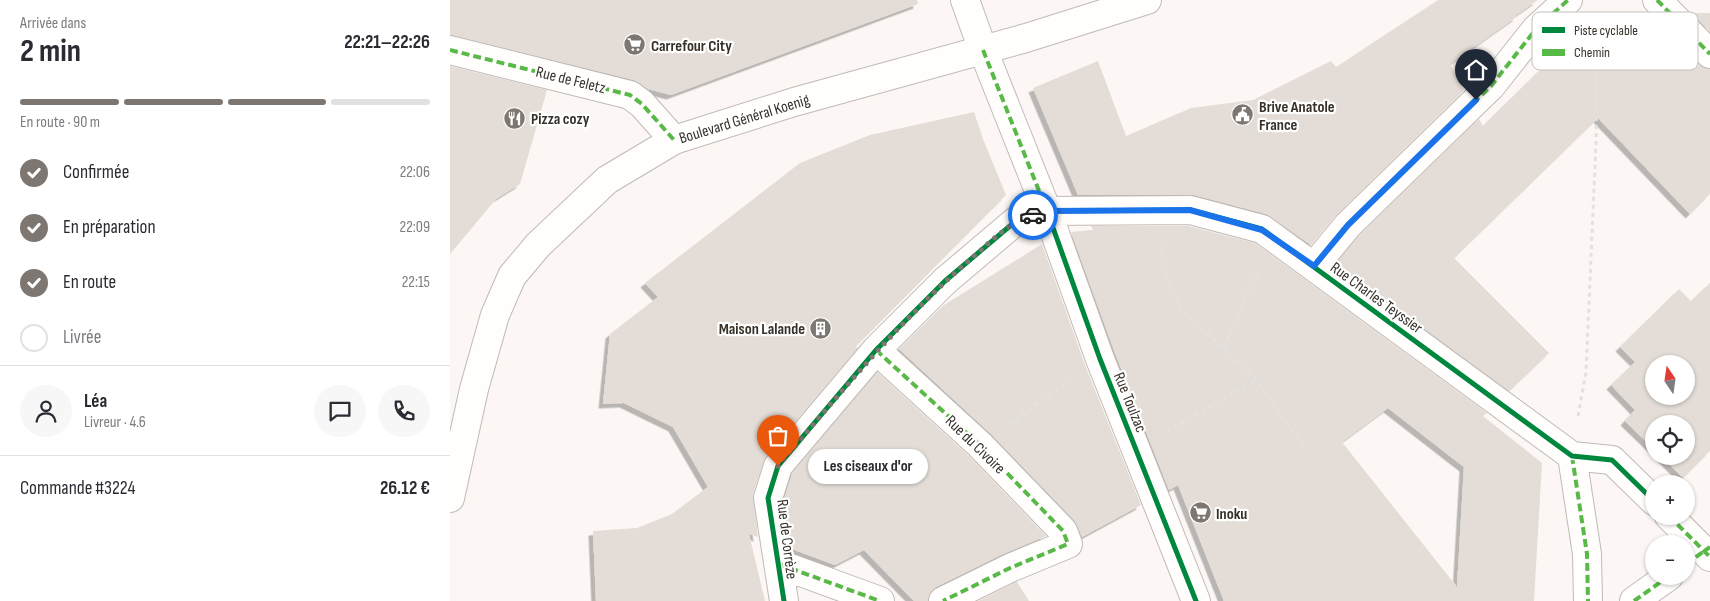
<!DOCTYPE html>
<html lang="fr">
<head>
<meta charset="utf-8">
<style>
  body { margin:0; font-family:"Sofia Sans Condensed",sans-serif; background:#f7f7f7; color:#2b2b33; height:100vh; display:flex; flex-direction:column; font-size:19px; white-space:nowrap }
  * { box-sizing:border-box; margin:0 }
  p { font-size:16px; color:#7c7c81 }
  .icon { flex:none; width:28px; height:28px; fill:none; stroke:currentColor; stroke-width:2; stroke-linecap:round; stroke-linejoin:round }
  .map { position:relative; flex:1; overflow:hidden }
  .drawer { display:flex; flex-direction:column; background:#fff; width:450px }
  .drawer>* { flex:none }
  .needle { width:32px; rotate:347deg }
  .fabs { position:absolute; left:1195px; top:355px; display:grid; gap:10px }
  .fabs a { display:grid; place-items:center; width:50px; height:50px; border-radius:50%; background:#fff; box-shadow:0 1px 4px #0004; font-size:25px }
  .pin { position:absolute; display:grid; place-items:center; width:42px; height:42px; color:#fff; margin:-51px -21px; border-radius:50% 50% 50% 0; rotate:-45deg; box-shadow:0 0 5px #0007 }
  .pin .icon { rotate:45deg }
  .courier { position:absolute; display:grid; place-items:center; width:50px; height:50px; margin:-25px; border:4px solid #1a73e8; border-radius:50%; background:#fff; color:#222; box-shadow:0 1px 6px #0007 }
  .bubble { position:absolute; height:35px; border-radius:18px; background:#fff; box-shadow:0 1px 4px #0004; font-size:16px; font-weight:700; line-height:35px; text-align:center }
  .overview em { font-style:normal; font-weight:700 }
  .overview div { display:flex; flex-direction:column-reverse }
  .overview { display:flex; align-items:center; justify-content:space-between; height:85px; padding:0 20px }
  h1 { font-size:32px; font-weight:700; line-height:38px }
  .bar { display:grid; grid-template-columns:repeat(4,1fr); gap:8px 5px; align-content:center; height:60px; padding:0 20px }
  .bar i { height:6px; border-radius:4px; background:#e1e1e2 }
  .bar .active { background:#7d7671 }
  .bar p { grid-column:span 4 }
  .line { display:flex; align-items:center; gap:12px; padding:0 20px; border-top:1px solid #e1e1e2 }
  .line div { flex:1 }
  .round { display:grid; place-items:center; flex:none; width:52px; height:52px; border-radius:26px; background:#f7f7f7 }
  ol { padding:0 20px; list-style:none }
  li { display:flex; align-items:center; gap:15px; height:55px }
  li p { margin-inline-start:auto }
  li .icon { padding:5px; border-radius:50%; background:#7d7671; color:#fff; stroke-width:4 }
  li:last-child { color:#7c7c81 }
  li i { width:28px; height:28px; border:2px solid #e1e1e2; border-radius:50% }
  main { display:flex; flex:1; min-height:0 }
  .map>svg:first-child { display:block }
</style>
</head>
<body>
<main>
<section class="drawer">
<div class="overview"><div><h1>2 min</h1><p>Arrivée dans</p></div><em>22:21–22:26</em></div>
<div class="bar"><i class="active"></i><i class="active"></i><i class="active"></i><i></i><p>En route · 90 m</p></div>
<ol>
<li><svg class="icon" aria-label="check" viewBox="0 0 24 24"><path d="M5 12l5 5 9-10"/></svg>Confirmée<p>22:06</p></li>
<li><svg class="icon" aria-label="check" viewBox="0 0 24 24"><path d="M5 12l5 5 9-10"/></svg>En préparation<p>22:09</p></li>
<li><svg class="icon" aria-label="check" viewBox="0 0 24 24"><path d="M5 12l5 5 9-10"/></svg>En route<p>22:15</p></li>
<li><i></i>Livrée</li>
</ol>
<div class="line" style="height:90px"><a class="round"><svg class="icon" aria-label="person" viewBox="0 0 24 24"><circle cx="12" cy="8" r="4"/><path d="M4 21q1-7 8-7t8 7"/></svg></a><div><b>Léa</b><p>Livreur · 4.6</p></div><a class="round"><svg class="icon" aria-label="chat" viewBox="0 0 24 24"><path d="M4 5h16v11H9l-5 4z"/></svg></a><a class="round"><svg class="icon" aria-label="phone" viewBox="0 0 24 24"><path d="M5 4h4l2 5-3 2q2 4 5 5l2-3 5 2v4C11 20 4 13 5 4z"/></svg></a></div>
<div class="line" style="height:65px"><div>Commande #3224</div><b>26.12 €</b></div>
</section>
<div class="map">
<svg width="1260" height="601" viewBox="0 0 1260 601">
  <defs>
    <filter id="shadow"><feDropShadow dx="-4.5" dy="4.5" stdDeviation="0" flood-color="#0004"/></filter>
  </defs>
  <rect width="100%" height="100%" fill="#fcf7f4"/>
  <path fill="#e4ddd7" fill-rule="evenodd" filter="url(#shadow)" d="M0 0H467L468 4 221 95 198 89 184 80 0 35Z
    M988 0H1088L1065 16H1068L1000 64 1014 90 887 214 861 245 816 214 744 195H628L583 88 648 61 676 136 741 108 803 100 881 61 886 67Z
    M1242 13H1260V32Z
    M1199 14 1249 65 1260 69V194L1240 214 1148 118 1004 258 1099 353 1059 391 886 264 909 236 1029 119 1033 126 1146 15Z
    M0 66 97 90 70 184 46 199 0 254Z
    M524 112 533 139 556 195 406 346 408 348 316 456 303 494 308 537 299 534 315 601H146L143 531 187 528 222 514 258 487 223 427 174 403 153 404 160 334 208 297 195 283 350 163 420 135Z
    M641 226H738L805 243 1037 413 1033 416 1092 463 1084 601H774L728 485 719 490 665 353 621 232 643 230ZM938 408 1014 467 1007 587 892 442Z
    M592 244 635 365 691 505 632 537 624 520 541 434 449 349 494 305Z
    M1260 283V451L1233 478 1211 456H1236V424H1204V449L1175 421 1185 410 1161 385 1185 362 1170 347 1229 289 1241 301ZM1204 364H1236V396H1204Z
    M427 372 519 456 596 536 553 554 486 587 480 593 478 601H464L414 550 385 565 342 549 334 499 342 474Z
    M567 582 579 601H528L566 582Z"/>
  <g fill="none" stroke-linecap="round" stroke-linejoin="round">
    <defs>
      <path id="street" d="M1207 0 1260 54
        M0 50 180 95 192 104 224 140
        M533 50 597 211 650 359 746 601
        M864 266 898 225 1041 86 1086 29 1118 0
        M426 350 530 445 613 531 618 544 560 568 493 601
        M1122 456 1137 554 1138 601
        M1219 516 1260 557
        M329 564 430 601
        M334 601 318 498 328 466 426 350 495 281 567 220 597 211 740 210 812 229 1122 456 1162 460 1204 501
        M1184 601 1219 576"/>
      <path id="secondary" d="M515 0 533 50
        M0 498 24 389 45 315 62 276 88 245 157 180 224 140 344 102 576 38 697 0"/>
    </defs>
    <use href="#street" stroke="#c0bab6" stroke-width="30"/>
    <use href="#secondary" stroke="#c0bab6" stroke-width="30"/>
    <path stroke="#e2e1e0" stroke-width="3" stroke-dasharray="4 4" stroke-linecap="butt" d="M1147 35V25
      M711 245 710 264 731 308 806 380 856 449
      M774 347 809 270
      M1128 416 1136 372 1146 143 1147 65
      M559 424 621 380
      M717 432 806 380"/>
    <use href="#street" stroke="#fffefd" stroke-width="28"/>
    <use href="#secondary" stroke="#fffefd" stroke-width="28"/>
    <path stroke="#58b947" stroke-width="4" stroke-dasharray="8 4" stroke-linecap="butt" d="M1207 0 1260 54
      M0 50 180 95 192 104 224 140
      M533 50 599 216
      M864 266 898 225 1041 86 1086 29 1118 0
      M426 350 530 445 613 531 618 544 560 568 493 601
      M1122 456 1137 554 1138 601
      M1219 516 1260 557
      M329 564 430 601
      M1236 564 1260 547
      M1184 601 1219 576"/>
    <defs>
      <path id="cycleway" d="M597 211 650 359 746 601
        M334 601 318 498 328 466 426 350 495 281 567 220 597 211 740 210 812 229 1122 456 1162 460 1204 501"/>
    </defs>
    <use href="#cycleway" stroke="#fff" stroke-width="8"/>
    <use href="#cycleway" stroke="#00873e" stroke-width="5"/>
  </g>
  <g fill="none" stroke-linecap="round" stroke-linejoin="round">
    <path stroke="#7d7671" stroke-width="5" stroke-dasharray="0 9" d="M328 466C390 393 451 319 524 256 543 240 559 222 583 215"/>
    <path stroke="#1a73e8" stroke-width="6" d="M583 215 597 211 740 210 812 230 864 266 898 225 1026 100"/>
  </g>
  <defs>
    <symbol id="supermarket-disc" viewBox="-11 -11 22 22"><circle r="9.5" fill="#7d7671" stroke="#fff"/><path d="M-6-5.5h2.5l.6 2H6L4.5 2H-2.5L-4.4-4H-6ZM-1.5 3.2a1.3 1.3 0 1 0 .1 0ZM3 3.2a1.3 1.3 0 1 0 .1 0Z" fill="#fff"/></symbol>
    <symbol id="civic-disc" viewBox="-11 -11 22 22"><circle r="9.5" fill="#7d7671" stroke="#fff"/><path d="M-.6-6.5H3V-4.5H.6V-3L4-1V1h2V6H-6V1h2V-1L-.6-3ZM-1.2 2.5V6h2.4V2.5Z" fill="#fff"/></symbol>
    <symbol id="restaurant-disc" viewBox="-11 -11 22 22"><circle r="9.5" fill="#7d7671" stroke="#fff"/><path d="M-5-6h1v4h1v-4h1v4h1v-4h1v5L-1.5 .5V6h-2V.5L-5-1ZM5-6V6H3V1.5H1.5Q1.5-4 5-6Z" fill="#fff"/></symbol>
    <symbol id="building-disc" viewBox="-11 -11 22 22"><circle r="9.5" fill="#7d7671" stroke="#fff"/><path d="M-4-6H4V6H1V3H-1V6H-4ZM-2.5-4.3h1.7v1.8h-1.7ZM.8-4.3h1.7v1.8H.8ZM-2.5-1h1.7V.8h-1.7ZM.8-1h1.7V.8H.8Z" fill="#fff"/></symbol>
  </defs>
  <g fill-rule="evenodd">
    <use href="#supermarket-disc" x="172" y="32" width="25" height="25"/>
    <use href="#civic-disc" x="780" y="102" width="25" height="25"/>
    <use href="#restaurant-disc" x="52" y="106" width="25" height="25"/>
    <use href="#building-disc" x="358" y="316" width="25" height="25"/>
    <use href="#supermarket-disc" x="738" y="500" width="25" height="25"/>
  </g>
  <g text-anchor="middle" stroke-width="4.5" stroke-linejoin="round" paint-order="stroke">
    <g font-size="16" font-weight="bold" fill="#38312a" stroke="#fff" text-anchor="start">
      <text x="201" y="51">Carrefour City</text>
      <text x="809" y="112">Brive Anatole<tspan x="809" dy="18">France</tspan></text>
      <text x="81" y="124">Pizza cozy</text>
      <text x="355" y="334" text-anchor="end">Maison Lalande</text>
      <text x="766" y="519">Inoku</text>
    </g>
    <g font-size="16" fill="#38312a" stroke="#fff">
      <text transform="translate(121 79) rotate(14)" y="6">Rue de Feletz</text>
      <text transform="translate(294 118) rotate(-17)" y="6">Boulevard Général Koenig</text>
      <text transform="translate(927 297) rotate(36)" y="6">Rue Charles Teyssier</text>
      <text transform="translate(681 402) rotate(68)" y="6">Rue Toulzac</text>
      <text transform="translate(526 444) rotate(44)" y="6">Rue du Civoire</text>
      <text transform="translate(338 539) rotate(83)" y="6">Rue de Corrèze</text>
    </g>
  </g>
  <rect x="1082" y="12" width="166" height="58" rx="8" fill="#fff" stroke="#c3c1bf" stroke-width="1"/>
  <rect x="1092" y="27" width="23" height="6" fill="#00873e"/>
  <rect x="1092" y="49" width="23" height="7" fill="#58b947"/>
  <g font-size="14" fill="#38312a">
    <text x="1124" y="35">Piste cyclable</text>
    <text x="1124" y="57">Chemin</text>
  </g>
</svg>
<div class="fabs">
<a><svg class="needle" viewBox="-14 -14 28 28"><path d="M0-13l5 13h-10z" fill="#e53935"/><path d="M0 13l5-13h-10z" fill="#7c7c81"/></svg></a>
<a><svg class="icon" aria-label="locate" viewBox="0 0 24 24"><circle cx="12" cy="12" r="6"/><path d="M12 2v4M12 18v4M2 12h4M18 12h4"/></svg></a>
<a>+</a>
<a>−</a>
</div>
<div class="pin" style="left:328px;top:466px;background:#ea580c"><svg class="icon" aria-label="bag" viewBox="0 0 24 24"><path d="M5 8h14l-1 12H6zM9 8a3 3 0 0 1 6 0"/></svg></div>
<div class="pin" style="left:1026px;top:100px;background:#1f2937"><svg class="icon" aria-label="home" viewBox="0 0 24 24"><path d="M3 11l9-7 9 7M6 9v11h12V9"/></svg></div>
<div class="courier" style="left:583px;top:215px"><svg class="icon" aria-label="car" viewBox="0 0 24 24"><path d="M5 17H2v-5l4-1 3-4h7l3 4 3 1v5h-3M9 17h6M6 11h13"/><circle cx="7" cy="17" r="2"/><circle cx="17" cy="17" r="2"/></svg></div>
<div class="bubble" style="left:358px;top:449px;width:120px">Les ciseaux d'or</div>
</div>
</main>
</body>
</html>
